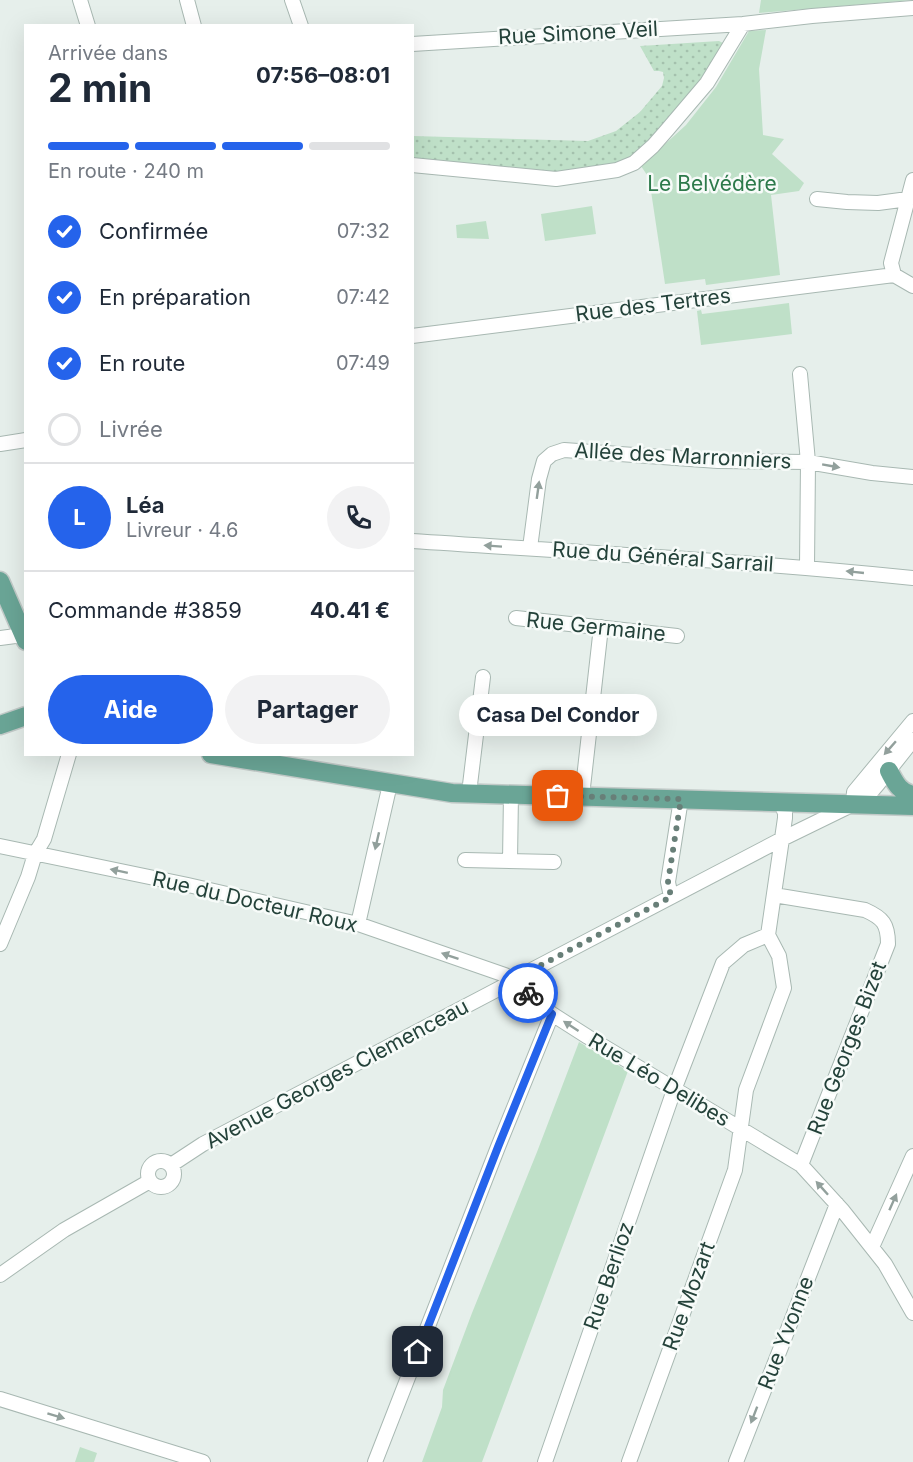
<!DOCTYPE html>
<html lang="fr">
<head>
<meta charset="utf-8">
<style>
  body { margin:0; font-family:Inter,sans-serif; background:#f2f2f3; color:#1f2937; height:100vh; display:flex; flex-direction:column; font-size:22px; white-space:nowrap }
  * { box-sizing:border-box; margin:0 }
  p { font-size:20px; color:#747a83 }
  .icon { flex:none; width:33px; height:33px; fill:none; stroke:currentColor; stroke-width:2; stroke-linecap:round; stroke-linejoin:round }
  .map { position:relative; flex:1; overflow:hidden }
  .sheet { position:absolute; left:24px; top:24px; width:390px; height:732px; display:flex; flex-direction:column; background:#fff; border-radius:0px; box-shadow:0 6px 24px #0002 }
  .sheet>* { flex:none }
  .pin { position:absolute; display:grid; place-items:center; width:51px; height:51px; color:#fff; margin:-26px; border-radius:12px; box-shadow:0 3px 9px #0006 }
  .courier { position:absolute; display:grid; place-items:center; width:60px; height:60px; margin:-30px; border:4px solid #2563eb; border-radius:50%; background:#fff; color:#222; box-shadow:0 2px 8px #0007 }
  .bubble { position:absolute; height:42px; border-radius:21px; background:#fff; box-shadow:0 6px 24px #0002; font-size:20px; font-weight:700; line-height:42px; text-align:center }
  .headline em { font-style:normal; font-weight:700 }
  .headline div { display:flex; flex-direction:column-reverse }
  .headline { display:flex; align-items:center; justify-content:space-between; height:102px; padding:0 24px }
  h1 { font-size:39px; font-weight:700; line-height:45px }
  .bar { display:grid; grid-template-columns:repeat(4,1fr); gap:9px 6px; align-content:center; height:72px; padding:0 24px }
  .bar i { height:8px; border-radius:4px; background:#e0e1e3 }
  .bar .current { background:#2563eb }
  .bar p { grid-column:span 4 }
  .line { display:flex; align-items:center; gap:15px; padding:0 24px; border-top:2px solid #e0e1e3 }
  .line div { flex:1 }
  .round { display:grid; place-items:center; flex:none; width:63px; height:63px; border-radius:32px; background:#f2f2f3 }
  ol { padding:0 24px; list-style:none }
  li { display:flex; align-items:center; gap:18px; height:66px }
  li p { margin-inline-start:auto }
  li .icon { padding:6px; border-radius:50%; background:#2563eb; color:#fff; stroke-width:4 }
  li:last-child { color:#747a83 }
  li i { width:33px; height:33px; border:3px solid #e0e1e3; border-radius:50% }
  .action { display:flex; gap:12px; margin-top:auto; padding:12px 24px }
  .action a { flex:1; height:69px; border-radius:36px; background:#2563eb; color:#fff; font-size:24px; font-weight:700; line-height:69px; text-align:center }
  .action a+a { background:#f2f2f3; color:#1f2937 }
  .map>svg:first-child { display:block }
</style>
</head>
<body>
<div class="map">
<svg width="913" height="1462" viewBox="0 0 913 1462">
  <defs>
    <pattern id="grass-dots" width="8" height="8" patternUnits="userSpaceOnUse" patternTransform="scale(1.5)"><rect width="8" height="8" fill="#bfe0c8"/><path d="M2 2h.1M6 6h.1" fill="none" stroke="#a4c1ad" stroke-width="1.8" stroke-linecap="round"/></pattern>
  </defs>
  <rect width="100%" height="100%" fill="#e6efeb"/>
  <path fill="url(#grass-dots)" d="M719 41 723 43 704 80 657 134 626 162 555 174 413 160V136L588 141 616 131 640 112 662 86 664 78 663 72 659 71H654L640 46Z"/>
  <path fill="#bfe0c8" d="M761 0H913L759 13Z
    M766 30 759 69 763 135 784 139 772 154 804 183 799 191 771 195 780 275 706 285 705 279 665 284 649 178 641 166 686 125 716 87 749 31Z
    M592 206 596 234 545 241 541 214Z
    M486 221 489 239 457 238 456 225Z
    M789 303 792 334 701 345 697 311 701 310 702 314Z
    M579 1042 628 1071 482 1462H422L442 1407 443 1390 472 1313 537 1152Z
    M80 1447 97 1453 94 1462H75Z"/>
  <g fill="none" stroke-linecap="round" stroke-linejoin="round">
    <defs>
      <path id="minor" d="M80 0 88 26
        M187 0 194 26
        M292 0 301 26
        M412 44 743 24 812 16 913 8
        M412 165 556 179 617 170 634 163 653 146 667 130 707 83 743 24
        M913 180 891 263 894 275 913 286
        M817 199 847 202 878 203 908 199
        M412 336 894 275
        M800 374 808 462 807 567
        M0 444 26 440
        M412 541C580 552 746 561 913 578
        M530 548 539 479 544 461 552 454 564 450 718 461 808 462 872 473 913 477
        M516 618 677 636
        M0 638 23 635
        M469 793 483 677
        M582 796 601 627
        M853 804 854 792 913 721
        M0 846 188 885 358 924 505 975
        M465 860 554 862
        M510 861 511 794
        M774 895 865 910C883 918 888 924 888 944L801 1165
        M671 897 668 882 681 799
        M358 924 390 784
        M0 944 28 877 35 854 44 839 69 754
        M522 975 782 839 866 798 878 784 913 740
        M522 988 552 1014 588 1037 801 1165 843 1211 885 1264 913 1313
        M148 1174a13 13 0 1 1 26 0a13 13 0 1 1-26 0Z
        M171 1165 203 1144 504 986
        M872 1247 913 1156
        M0 1275 64 1230 150 1181
        M0 1399 203 1462
        M375 1462 498 1147 552 1014
        M545 1462 674 1090 723 963 744 945 768 935
        M629 1462 735 1170 746 1090 784 988 779 956 768 935 785 818V813L780 801
        M736 1462 837 1204"/>
      <path id="major" d="M0 581 26 641
        M0 725 26 716
        M211 754 452 793 913 806
        M889 771C895 782 899 792 913 795"/>
    </defs>
    <use href="#minor" stroke="#a8b8b2" stroke-width="16"/>
    <use href="#major" stroke="#c2cac8" stroke-width="21"/>
    <use href="#minor" stroke="#fff" stroke-width="14"/>
    <use href="#major" stroke="#6aa596" stroke-width="18"/>
  </g>
  <defs><path id="oneway-solid" d="M-6-.8H1V-3.2L6.5 0L1 3.2V.8H-6Z" transform="scale(1.5)"/></defs>
  <g fill="#92a09c">
    <use href="#oneway-solid" transform="translate(831 466) rotate(10)"/>
    <use href="#oneway-solid" transform="translate(538 490) rotate(-82)"/>
    <use href="#oneway-solid" transform="translate(493 546) rotate(-176)"/>
    <use href="#oneway-solid" transform="translate(855 572) rotate(-174)"/>
    <use href="#oneway-solid" transform="translate(890 748) rotate(131)"/>
    <use href="#oneway-solid" transform="translate(377 841) rotate(103)"/>
    <use href="#oneway-solid" transform="translate(119 871) rotate(-168)"/>
    <use href="#oneway-solid" transform="translate(450 956) rotate(-161)"/>
    <use href="#oneway-solid" transform="translate(571 1026) rotate(-147)"/>
    <use href="#oneway-solid" transform="translate(822 1188) rotate(-132)"/>
    <use href="#oneway-solid" transform="translate(893 1202) rotate(-66)"/>
    <use href="#oneway-solid" transform="translate(754 1415) rotate(111)"/>
    <use href="#oneway-solid" transform="translate(56 1416) rotate(17)"/>
  </g>
  <g fill="none" stroke-linecap="round" stroke-linejoin="round">
    <path stroke="#687f78" stroke-width="6" stroke-dasharray="0 10.8" d="M528 993 522 988 524 981 522 975 671 897 668 882 681 799 558 796"/>
    <path stroke="#2563eb" stroke-width="8" d="M418 1352 498 1147 552 1014 528 993"/>
  </g>
  <g text-anchor="middle" stroke-width="5" stroke-linejoin="round" paint-order="stroke">
    <g font-size="21" fill="#24423a" stroke="#f7fbf9">
      <text transform="translate(578 33) rotate(-3)" y="7">Rue Simone Veil</text>
      <text transform="translate(653 305) rotate(-7)" y="7">Rue des Tertres</text>
      <text transform="translate(683 456) rotate(3)" y="7">Allée des Marronniers</text>
      <text transform="translate(663 557) rotate(4)" y="7">Rue du Général Sarrail</text>
      <text transform="translate(596 627) rotate(6)" y="7">Rue Germaine</text>
      <text transform="translate(255 902) rotate(13)" y="7">Rue du Docteur Roux</text>
      <text transform="translate(847 1048) rotate(-69)" y="7">Rue Georges Bizet</text>
      <text transform="translate(337 1074) rotate(-28)" y="7">Avenue Georges Clemenceau</text>
      <text transform="translate(659 1080) rotate(31)" y="7">Rue Léo Delibes</text>
      <text transform="translate(609 1276) rotate(-71)" y="7">Rue Berlioz</text>
      <text transform="translate(689 1296) rotate(-70)" y="7">Rue Mozart</text>
      <text transform="translate(786 1333) rotate(-69)" y="7">Rue Yvonne</text>
    </g>
    <g font-size="21" fill="#2d7a4b" stroke="#f7fbf9">
      <text x="712" y="191">Le Belvédère</text>
    </g>
  </g>
</svg>
<div class="pin" style="left:558px;top:796px;background:#ea580c"><svg class="icon" aria-label="bag" viewBox="0 0 24 24"><path d="M5 8h14l-1 12H6zM9 8a3 3 0 0 1 6 0"/></svg></div>
<div class="pin" style="left:418px;top:1352px;background:#1f2937"><svg class="icon" aria-label="home" viewBox="0 0 24 24"><path d="M3 11l9-7 9 7M6 9v11h12V9"/></svg></div>
<div class="courier" style="left:528px;top:993px"><svg class="icon" aria-label="bike" viewBox="0 0 24 24"><circle cx="6" cy="16" r="4"/><circle cx="18" cy="16" r="4"/><path d="M6 16l4-8h5l3 8M10 8l3 8H6M13 5h3"/></svg></div>
<div class="bubble" style="left:459px;top:694px;width:198px">Casa Del Condor</div>
<section class="sheet">
<div class="headline"><div><h1>2 min</h1><p>Arrivée dans</p></div><em>07:56–08:01</em></div>
<div class="bar"><i class="current"></i><i class="current"></i><i class="current"></i><i></i><p>En route · 240 m</p></div>
<ol>
<li><svg class="icon" aria-label="check" viewBox="0 0 24 24"><path d="M5 12l5 5 9-10"/></svg>Confirmée<p>07:32</p></li>
<li><svg class="icon" aria-label="check" viewBox="0 0 24 24"><path d="M5 12l5 5 9-10"/></svg>En préparation<p>07:42</p></li>
<li><svg class="icon" aria-label="check" viewBox="0 0 24 24"><path d="M5 12l5 5 9-10"/></svg>En route<p>07:49</p></li>
<li><i></i>Livrée</li>
</ol>
<div class="line" style="height:108px"><b class="round" style="background:#2563eb;color:#fff">L</b><div><b>Léa</b><p>Livreur · 4.6</p></div><a class="round"><svg class="icon" aria-label="phone" viewBox="0 0 24 24"><path d="M5 4h4l2 5-3 2q2 4 5 5l2-3 5 2v4C11 20 4 13 5 4z"/></svg></a></div>
<div class="line" style="height:78px"><div>Commande #3859</div><b>40.41 €</b></div>
<div class="action"><a>Aide</a><a>Partager</a></div>
</section>
</div>
</body>
</html>
